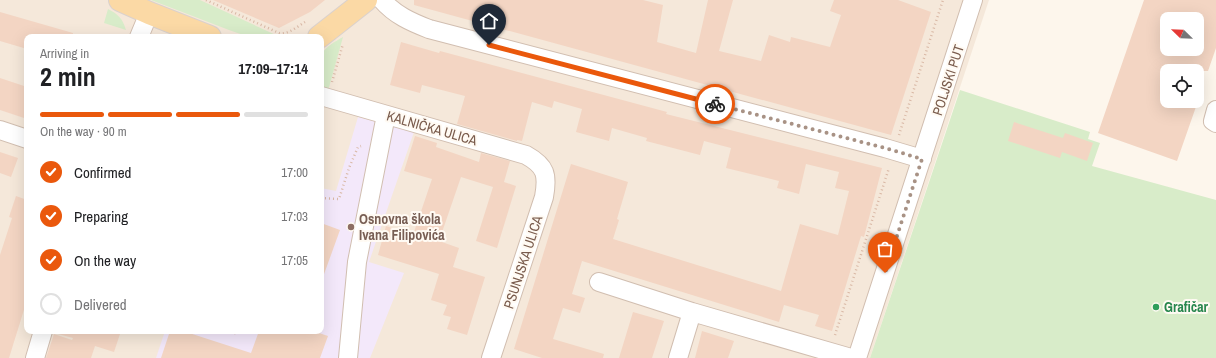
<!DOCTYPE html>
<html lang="en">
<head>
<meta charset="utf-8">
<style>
  body { margin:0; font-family:"Archivo Narrow",sans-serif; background:#f2f2f2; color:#202124; height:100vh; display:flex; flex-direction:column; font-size:15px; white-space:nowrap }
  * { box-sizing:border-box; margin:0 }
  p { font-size:13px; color:#757577 }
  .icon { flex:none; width:22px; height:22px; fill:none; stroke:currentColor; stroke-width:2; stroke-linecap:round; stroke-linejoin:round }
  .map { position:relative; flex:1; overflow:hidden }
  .details { position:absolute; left:24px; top:34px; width:300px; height:300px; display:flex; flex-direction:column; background:#fff; border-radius:8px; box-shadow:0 4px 16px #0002 }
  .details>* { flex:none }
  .needle { width:26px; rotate:293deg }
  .fabs { position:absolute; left:1160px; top:12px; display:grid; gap:8px }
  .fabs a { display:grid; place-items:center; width:44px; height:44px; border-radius:8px; background:#fff; box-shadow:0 4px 16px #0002; font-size:20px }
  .pin { position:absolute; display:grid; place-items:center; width:34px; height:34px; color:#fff; margin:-41px -17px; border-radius:50% 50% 50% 0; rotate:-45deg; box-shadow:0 0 4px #0007 }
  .pin .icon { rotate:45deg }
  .courier { position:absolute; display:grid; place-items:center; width:40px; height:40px; margin:-20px; border:3px solid #ea580c; border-radius:50%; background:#fff; color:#222; box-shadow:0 1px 5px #0007 }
  .headline em { font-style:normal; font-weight:700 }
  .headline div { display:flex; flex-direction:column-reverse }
  .headline { display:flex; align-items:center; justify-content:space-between; height:68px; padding:0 16px }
  h1 { font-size:26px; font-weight:700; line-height:30px }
  .bar { display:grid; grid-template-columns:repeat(4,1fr); gap:6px 4px; align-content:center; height:48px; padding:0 16px }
  .bar i { height:5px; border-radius:3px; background:#e0e0e0 }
  .bar .on { background:#ea580c }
  .bar p { grid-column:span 4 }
  ol { padding:0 16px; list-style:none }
  li { display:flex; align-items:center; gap:12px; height:44px }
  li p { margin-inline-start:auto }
  li .icon { padding:4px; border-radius:50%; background:#ea580c; color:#fff; stroke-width:4 }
  li:last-child { color:#757577 }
  li i { width:22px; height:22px; border:2px solid #e0e0e0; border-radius:50% }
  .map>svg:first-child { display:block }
</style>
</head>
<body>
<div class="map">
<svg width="1216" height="358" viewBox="0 0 1216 358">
  <rect width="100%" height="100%" fill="#fdf6ec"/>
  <path fill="#f5e8da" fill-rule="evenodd" d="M0 0H989L870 358H0ZM27 37H321V331H27Z"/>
  <path fill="#f3e8fa" d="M358 117 414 132 369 262 404 273 370 358H156L165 331H321V188L336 191Z"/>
  <path fill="#d8ecc9" d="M151 0H200L278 36 279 37H249L229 30Z
    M108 9C118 14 123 19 126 30L104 23Z
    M343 37 328 91C325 88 322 85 321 81 320 76 320 59 321 55 325 47 336 41 343 37Z
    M960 90 1090 132 1088 139 1100 143 1092 166 1216 200V358H870Z"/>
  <path fill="#f3d5c3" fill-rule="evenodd" d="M213 0H325L310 12 279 28Z
    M414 0H643L663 5 657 42 696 53 708 0H733L719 51 761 61 769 35 790 42 791 37 830 47 841 15 830 11 834 0H898L931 12 891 135 414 5Z
    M1144 0H1216V48L1208 71H1167V101H1198L1177 161 1098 133ZM1167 19H1197V49H1167Z
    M0 12 73 33V37H27V49L0 41Z
    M401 42 439 53 440 51 667 112 666 114 882 168 864 237 861 236 832 331 815 326 819 315 784 305 779 322 582 261 572 294 585 298 580 313 563 308 553 339 604 354 603 358H542L514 349 571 164 628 182 617 219 619 220 613 239 781 291 800 224 838 235 849 191 835 188 839 172 806 164 799 194 777 188 779 181 726 168 731 148 704 141 700 155 646 141 647 138 612 128 609 141 576 132 582 109 554 101 552 108 532 102 522 141 517 140V141L457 124 465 96 422 85 420 93 390 85Z
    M0 78 27 87V119L0 110Z
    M1014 122 1063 138 1065 133 1093 143 1087 161 1062 152 1060 158 1008 141Z
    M415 136 437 143 436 147 479 162 481 153 510 161 504 182 516 186 497 248 476 241 493 187 461 177 439 241 459 248 453 267 485 277 467 335 447 329 451 317 443 315 447 305 431 300 439 274 378 255 386 226 413 235 432 179 404 171Z
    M0 152 18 158 11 177 0 173Z
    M16 196 27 200V300L9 358H0V255L12 218 9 217Z
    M321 223 340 230 323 277H321Z
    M633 312 664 321 652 358H619Z
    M59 331H121L114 352 95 346 91 358H46L54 334 72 340 73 338 58 334Z
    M170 331H183L251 353 259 331H313L328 336 320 358H161Z
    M702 331 734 341 728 358H695Z"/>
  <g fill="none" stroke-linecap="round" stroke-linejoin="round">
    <defs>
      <path id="minor" d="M382 0C395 15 411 22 429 29L885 148 922 159
        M139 37 149 13
        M321 96 526 155C546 166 548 175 544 197L491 358
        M1216 110 1213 121 1216 123
        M0 130 27 139
        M599 282 692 312
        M35 358 43 331
        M348 358 357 262 386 115
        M678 358 692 312 851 358
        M857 358 973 0"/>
      <path id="major" d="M120 0 149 13 210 37
        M319 37 366 0"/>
    </defs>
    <use href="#minor" stroke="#d1beb0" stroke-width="20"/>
    <use href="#major" stroke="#dad1cd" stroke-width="24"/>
    <path stroke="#d9b8a5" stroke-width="2.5" stroke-dasharray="1 3" stroke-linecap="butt" d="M206 0 279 33C288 35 298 26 305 22
      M332 82 343 44
      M899 135 943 0
      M321 198 339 199 349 168 358 147 361 146
      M234 334 235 331
      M835 335 889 168"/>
    <use href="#minor" stroke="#fff" stroke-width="18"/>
    <use href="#major" stroke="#fbd9a5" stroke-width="22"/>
  </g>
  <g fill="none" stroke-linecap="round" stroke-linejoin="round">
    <path stroke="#a89285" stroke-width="4" stroke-dasharray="0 7.2" d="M715 104 885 148 922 159 885 273"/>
    <path stroke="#ea580c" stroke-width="5" d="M489 45 715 104"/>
  </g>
  <circle fill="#8d6e63" stroke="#fffaf3" stroke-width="1.5" cx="351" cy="227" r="4"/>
  <circle fill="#2e9e5b" stroke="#fffaf3" stroke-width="1.5" cx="1156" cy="307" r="4"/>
  <g text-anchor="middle" stroke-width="4" stroke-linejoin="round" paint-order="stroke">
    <g font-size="14" fill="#7a5c4d" stroke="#fffaf3">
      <text transform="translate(948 80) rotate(-72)" y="5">POLJSKI PUT</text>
      <text transform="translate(432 128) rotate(16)" y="5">KALNIČKA ULICA</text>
      <text transform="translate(523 262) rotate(-72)" y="5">PSUNJSKA ULICA</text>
    </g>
    <g font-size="14" font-weight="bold" fill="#785e54" stroke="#fffaf3" text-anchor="start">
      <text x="359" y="224">Osnovna škola<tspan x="359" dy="16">Ivana Filipovića</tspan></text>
    </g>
    <g font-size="14" font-weight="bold" fill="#27864d" stroke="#fffaf3" text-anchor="start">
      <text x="1164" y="312">Grafičar</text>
    </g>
  </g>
</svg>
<div class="fabs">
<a><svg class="needle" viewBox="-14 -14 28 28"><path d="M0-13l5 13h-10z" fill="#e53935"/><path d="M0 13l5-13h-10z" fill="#757577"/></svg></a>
<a><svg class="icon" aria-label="locate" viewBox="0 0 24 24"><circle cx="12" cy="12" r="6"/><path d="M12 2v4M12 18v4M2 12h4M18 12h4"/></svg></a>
</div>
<div class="pin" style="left:885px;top:273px;background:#ea580c"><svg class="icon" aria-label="bag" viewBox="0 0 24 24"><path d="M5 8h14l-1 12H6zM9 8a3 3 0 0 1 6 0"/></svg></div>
<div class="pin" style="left:489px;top:45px;background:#1f2937"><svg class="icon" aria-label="home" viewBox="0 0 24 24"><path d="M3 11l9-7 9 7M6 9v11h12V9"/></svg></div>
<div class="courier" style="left:715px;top:104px"><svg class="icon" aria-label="bike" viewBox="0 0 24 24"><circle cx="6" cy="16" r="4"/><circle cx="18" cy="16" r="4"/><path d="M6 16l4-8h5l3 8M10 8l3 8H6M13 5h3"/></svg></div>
<section class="details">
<div class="headline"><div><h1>2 min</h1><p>Arriving in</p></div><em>17:09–17:14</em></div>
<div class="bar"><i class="on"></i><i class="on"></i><i class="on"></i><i></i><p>On the way · 90 m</p></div>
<ol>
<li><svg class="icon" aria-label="check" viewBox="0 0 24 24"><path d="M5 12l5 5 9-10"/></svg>Confirmed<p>17:00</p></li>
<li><svg class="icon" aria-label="check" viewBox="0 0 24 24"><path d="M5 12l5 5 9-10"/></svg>Preparing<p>17:03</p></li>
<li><svg class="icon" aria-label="check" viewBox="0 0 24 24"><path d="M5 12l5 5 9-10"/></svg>On the way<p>17:05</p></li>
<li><i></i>Delivered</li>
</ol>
</section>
</div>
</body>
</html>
